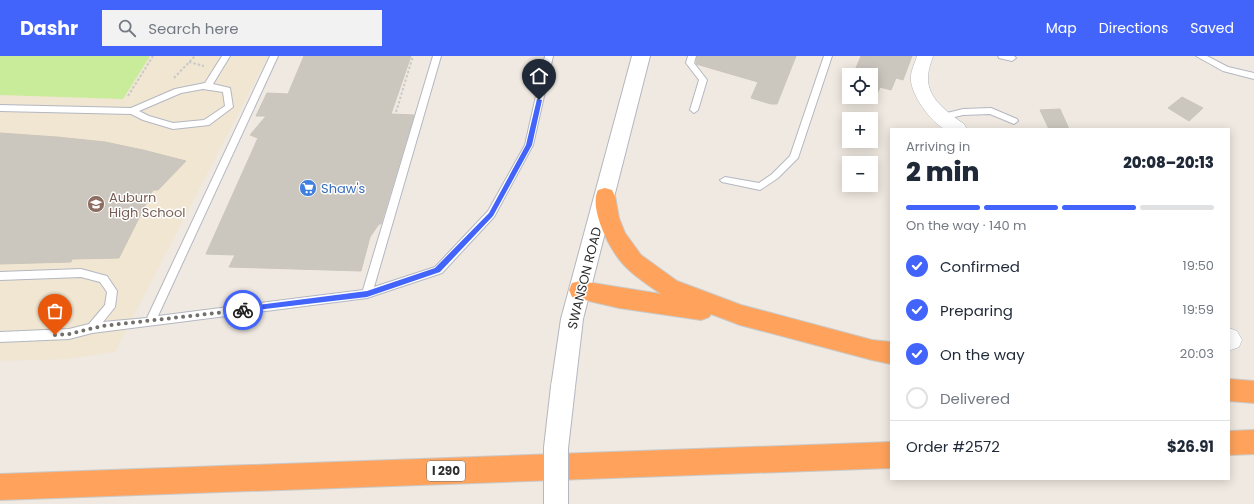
<!DOCTYPE html>
<html lang="en">
<head>
<meta charset="utf-8">
<style>
  body { margin:0; font-family:Poppins,sans-serif; background:#f2f2f3; color:#1f2937; height:100vh; display:flex; flex-direction:column; font-size:15px; white-space:nowrap }
  * { box-sizing:border-box; margin:0 }
  p { font-size:13px; color:#747a83 }
  .icon { flex:none; width:22px; height:22px; fill:none; stroke:currentColor; stroke-width:2; stroke-linecap:round; stroke-linejoin:round }
  .map { position:relative; flex:1; overflow:hidden }
  .sheet { position:absolute; left:890px; top:72px; width:340px; height:352px; display:flex; flex-direction:column; background:#fff; border-radius:0px; box-shadow:0 2px 10px #0003 }
  .sheet>* { flex:none }
  .buttons { position:absolute; left:842px; top:12px; display:grid; gap:8px }
  .buttons a { display:grid; place-items:center; width:36px; height:36px; border-radius:0px; background:#fff; box-shadow:0 2px 10px #0003; font-size:20px }
  .pin { position:absolute; display:grid; place-items:center; width:34px; height:34px; color:#fff; margin:-41px -17px; border-radius:50% 50% 50% 0; rotate:-45deg; box-shadow:0 0 4px #0007 }
  .pin .icon { rotate:45deg }
  .courier { position:absolute; display:grid; place-items:center; width:40px; height:40px; margin:-20px; border:3px solid #4264fb; border-radius:50%; background:#fff; color:#222; box-shadow:0 1px 5px #0007 }
  .head em { font-style:normal; font-weight:800 }
  .head div { display:flex; flex-direction:column-reverse }
  .head { display:flex; align-items:center; justify-content:space-between; height:68px; padding:0 16px }
  h1 { font-size:26px; font-weight:800; line-height:30px }
  .bar { display:grid; grid-template-columns:repeat(4,1fr); gap:6px 4px; align-content:center; height:48px; padding:0 16px }
  .bar i { height:5px; border-radius:3px; background:#e0e1e3 }
  .bar .selected { background:#4264fb }
  .bar p { grid-column:span 4 }
  .line { display:flex; align-items:center; gap:10px; padding:0 16px; border-top:1px solid #e0e1e3 }
  .line div { flex:1 }
  ol { padding:0 16px; list-style:none }
  li { display:flex; align-items:center; gap:12px; height:44px }
  li p { margin-inline-start:auto }
  li .icon { padding:4px; border-radius:50%; background:#4264fb; color:#fff; stroke-width:4 }
  li:last-child { color:#747a83 }
  li i { width:22px; height:22px; border:2px solid #e0e1e3; border-radius:50% }
  header { display:flex; align-items:center; gap:24px; box-sizing:border-box; height:56px; padding:0 20px; background:#4264fb; color:#fff }
  header strong { font-size:19px }
  nav { display:flex; gap:22px; margin-inline-start:auto; font-size:14px }
  .search { width:280px; height:36px; background:#f2f2f3; display:flex; align-items:center; gap:10px; box-sizing:border-box; padding:0 14px; border-radius:0px; color:#747a83; font-size:15px }
  .map>svg:first-child { display:block }
</style>
</head>
<body>
<header>
<strong>Dashr</strong>
<div class="search"><svg class="icon" aria-label="search" viewBox="0 0 24 24"><circle cx="10" cy="10" r="6"/><path d="M15 15l6 6"/></svg>Search here</div>
<nav><a>Map</a><a>Directions</a><a>Saved</a></nav>
</header>
<div class="map">
<svg width="1254" height="448" viewBox="0 0 1254 448">
  <rect width="100%" height="100%" fill="#efe9e1"/>
  <path fill="#f0e6d1" d="M0 0H268L115 296 66 303 0 305Z"/>
  <path fill="#c9ec9a" d="M0 0H150L123 43 0 39Z"/>
  <path fill="#cbc7bf" stroke="#cbc5ba" d="M304 0H411L391 58 414 59 381 168H379L370 181 361 215 229 211 235 199 206 198 258 82 250 79 266 60H256L267 37 288 38Z
    M697 0H796L777 48H771L751 42 758 26 696 8Z
    M861 0H912L903 24 896 22 891 34 880 31 874 46 856 41H871V19H853Z
    M1182 41 1203 52 1189 65 1168 52Z
    M1060 53 1069 73H1049L1040 54Z
    M0 77 57 81 105 86 143 94 186 105 158 134H153L119 202 72 203 71 206 0 208Z"/>
  <g fill="none" stroke-linecap="round" stroke-linejoin="round">
    <defs>
      <path id="lane" d="M222 0H230L213 28 230 32 233 51 209 69 173 73 143 64 131 58 0 55V49L131 52 175 33 205 27ZM203 33 223 36 225 50 204 64 173 67 149 60 139 55 181 37Z
        M270 0H278L158 260 363 234 433 0H441L374 231 435 211 488 155 525 89 545 0H553L533 89 494 161 442 217 367 242 92 277 69 283 0 286V276L69 273 89 268 105 249 107 236 100 226 81 221 0 224V216L81 213 103 219 107 220 117 235 115 251 103 266 147 262Z
        M688 0H696L694 7 707 24 698 54 694 57 690 54 699 24 686 7Z
        M824 0H832L798 102 778 122 760 134 722 126 720 124 725 121 759 127 772 118 790 100Z
        M998 0H1014L1016 2 1012 5 999 2Z
        M1196 0H1207L1228 11 1254 17V23L1223 15Z
        M991 52 1017 63 1018 65 1014 68 990 58 963 59 942 64 938 61 939 59 963 53Z"/>
      <path id="street" d="M917 0H933C931 7 928 14 928 21 927 43 949 57 964 68L967 73C961 73 951 75 945 73 931 67 909 36 911 21 911 14 915 7 917 0Z
        M1229 272 1237 275 1242 284 1239 291 1231 294 1229 293Z"/>
      <path id="secondary" d="M632 0H650L583 263 575 331 572 339 563 342 554 339 551 331 561 263Z"/>
      <path id="highway" d="M605 132 612 134 615 140 619 162 625 177 641 199 677 225 741 249 872 284 891 286V308L872 304 740 269 711 258 709 261 701 264 619 252 572 241 569 234 572 227 580 225 661 238C650 230 637 222 627 212 612 199 588 153 598 134Z
        M1229 323 1254 325V347L1229 345Z
        M1254 374V398L1229 399V375Z
        M891 386V412L0 444V418Z"/>
    </defs>
    <use href="#lane" stroke="#b4b7c1" stroke-width="2"/>
    <use href="#street" stroke="#b4b7c1" stroke-width="1"/>
    <use href="#secondary" stroke="#b4b7c1" stroke-width="2"/>
    <use href="#highway" stroke="#c9c9c9" stroke-width="2"/>
    <path stroke="#c9c9c9" stroke-width="2" stroke-dasharray="2.5 2" stroke-linecap="butt" d="M189 6 204 10
      M174 22 195 0
      M128 40 153 0
      M396 56 413 0"/>
    <use href="#lane" fill="#fff" fill-rule="evenodd"/>
    <use href="#street" fill="#fff" fill-rule="evenodd"/>
    <use href="#secondary" fill="#fff" fill-rule="evenodd"/>
    <use href="#highway" fill="#ffa35c" fill-rule="evenodd"/>
    <defs>
      <path id="secondary-bridge" d="M556 448V392L563 331"/>
    </defs>
    <use href="#secondary-bridge" stroke="#b4b7c1" stroke-width="26" stroke-linecap="butt"/>
    <use href="#secondary-bridge" stroke="#fff" stroke-width="24"/>
  </g>
  <path fill="#4264fb" d="M537 43 542 44 532 89 493 160 440 216 367 241 240 256V252L243 251 367 235 435 212 489 157 526 89Z"/>
  <g fill="none" stroke-linecap="round" stroke-linejoin="round">
    <path stroke="#726f6d" stroke-width="4" stroke-dasharray="0 7.2" d="M55 279 69 278 102 270 243 254"/>
  </g>
  <defs>
    <symbol id="supermarket-disc" viewBox="-11 -11 22 22"><circle r="9.5" fill="#3f7fe0" stroke="#fff"/><path d="M-6-5.5h2.5l.6 2H6L4.5 2H-2.5L-4.4-4H-6ZM-1.5 3.2a1.3 1.3 0 1 0 .1 0ZM3 3.2a1.3 1.3 0 1 0 .1 0Z" fill="#fff"/></symbol>
    <symbol id="school-disc" viewBox="-11 -11 22 22"><circle r="9.5" fill="#8d6e63" stroke="#fff"/><path d="M0-5L7-2L0 1L-7-2ZM-4 1L0 2.5L4 1V4Q0 6-4 4Z" fill="#fff"/></symbol>
  </defs>
  <g fill-rule="evenodd">
    <use href="#supermarket-disc" x="298" y="122" width="20" height="20"/>
    <use href="#school-disc" x="86" y="138" width="20" height="20"/>
  </g>
  <g text-anchor="middle" stroke-width="3" stroke-linejoin="round" paint-order="stroke">
    <rect fill="#fff" stroke="#6d6d6d" stroke-width="1" x="427" y="405" width="38" height="20" rx="3"/>
    <g font-size="12" font-weight="bold" fill="#2e2e2e">
      <text x="446" y="419">I 290</text>
    </g>
    <g font-size="13" fill="#366cbe" stroke="#fff" text-anchor="start">
      <text x="321" y="137">Shaw's</text>
    </g>
    <g font-size="13" fill="#785e54" stroke="#fff" text-anchor="start">
      <text x="109" y="146">Auburn<tspan x="109" dy="15">High School</tspan></text>
    </g>
    <g font-size="13" fill="#2e2e2e" stroke="#fff">
      <text transform="translate(584 222) rotate(-76)" y="5">SWANSON ROAD</text>
    </g>
  </g>
</svg>
<div class="buttons">
<a><svg class="icon" aria-label="locate" viewBox="0 0 24 24"><circle cx="12" cy="12" r="6"/><path d="M12 2v4M12 18v4M2 12h4M18 12h4"/></svg></a>
<a>+</a>
<a>−</a>
</div>
<div class="pin" style="left:55px;top:279px;background:#ea580c"><svg class="icon" aria-label="bag" viewBox="0 0 24 24"><path d="M5 8h14l-1 12H6zM9 8a3 3 0 0 1 6 0"/></svg></div>
<div class="pin" style="left:539px;top:44px;background:#1f2937"><svg class="icon" aria-label="home" viewBox="0 0 24 24"><path d="M3 11l9-7 9 7M6 9v11h12V9"/></svg></div>
<div class="courier" style="left:243px;top:254px"><svg class="icon" aria-label="bike" viewBox="0 0 24 24"><circle cx="6" cy="16" r="4"/><circle cx="18" cy="16" r="4"/><path d="M6 16l4-8h5l3 8M10 8l3 8H6M13 5h3"/></svg></div>
<section class="sheet">
<div class="head"><div><h1>2 min</h1><p>Arriving in</p></div><em>20:08–20:13</em></div>
<div class="bar"><i class="selected"></i><i class="selected"></i><i class="selected"></i><i></i><p>On the way · 140 m</p></div>
<ol>
<li><svg class="icon" aria-label="check" viewBox="0 0 24 24"><path d="M5 12l5 5 9-10"/></svg>Confirmed<p>19:50</p></li>
<li><svg class="icon" aria-label="check" viewBox="0 0 24 24"><path d="M5 12l5 5 9-10"/></svg>Preparing<p>19:59</p></li>
<li><svg class="icon" aria-label="check" viewBox="0 0 24 24"><path d="M5 12l5 5 9-10"/></svg>On the way<p>20:03</p></li>
<li><i></i>Delivered</li>
</ol>
<div class="line" style="height:52px"><div>Order #2572</div><b>$26.91</b></div>
</section>
</div>
</body>
</html>
